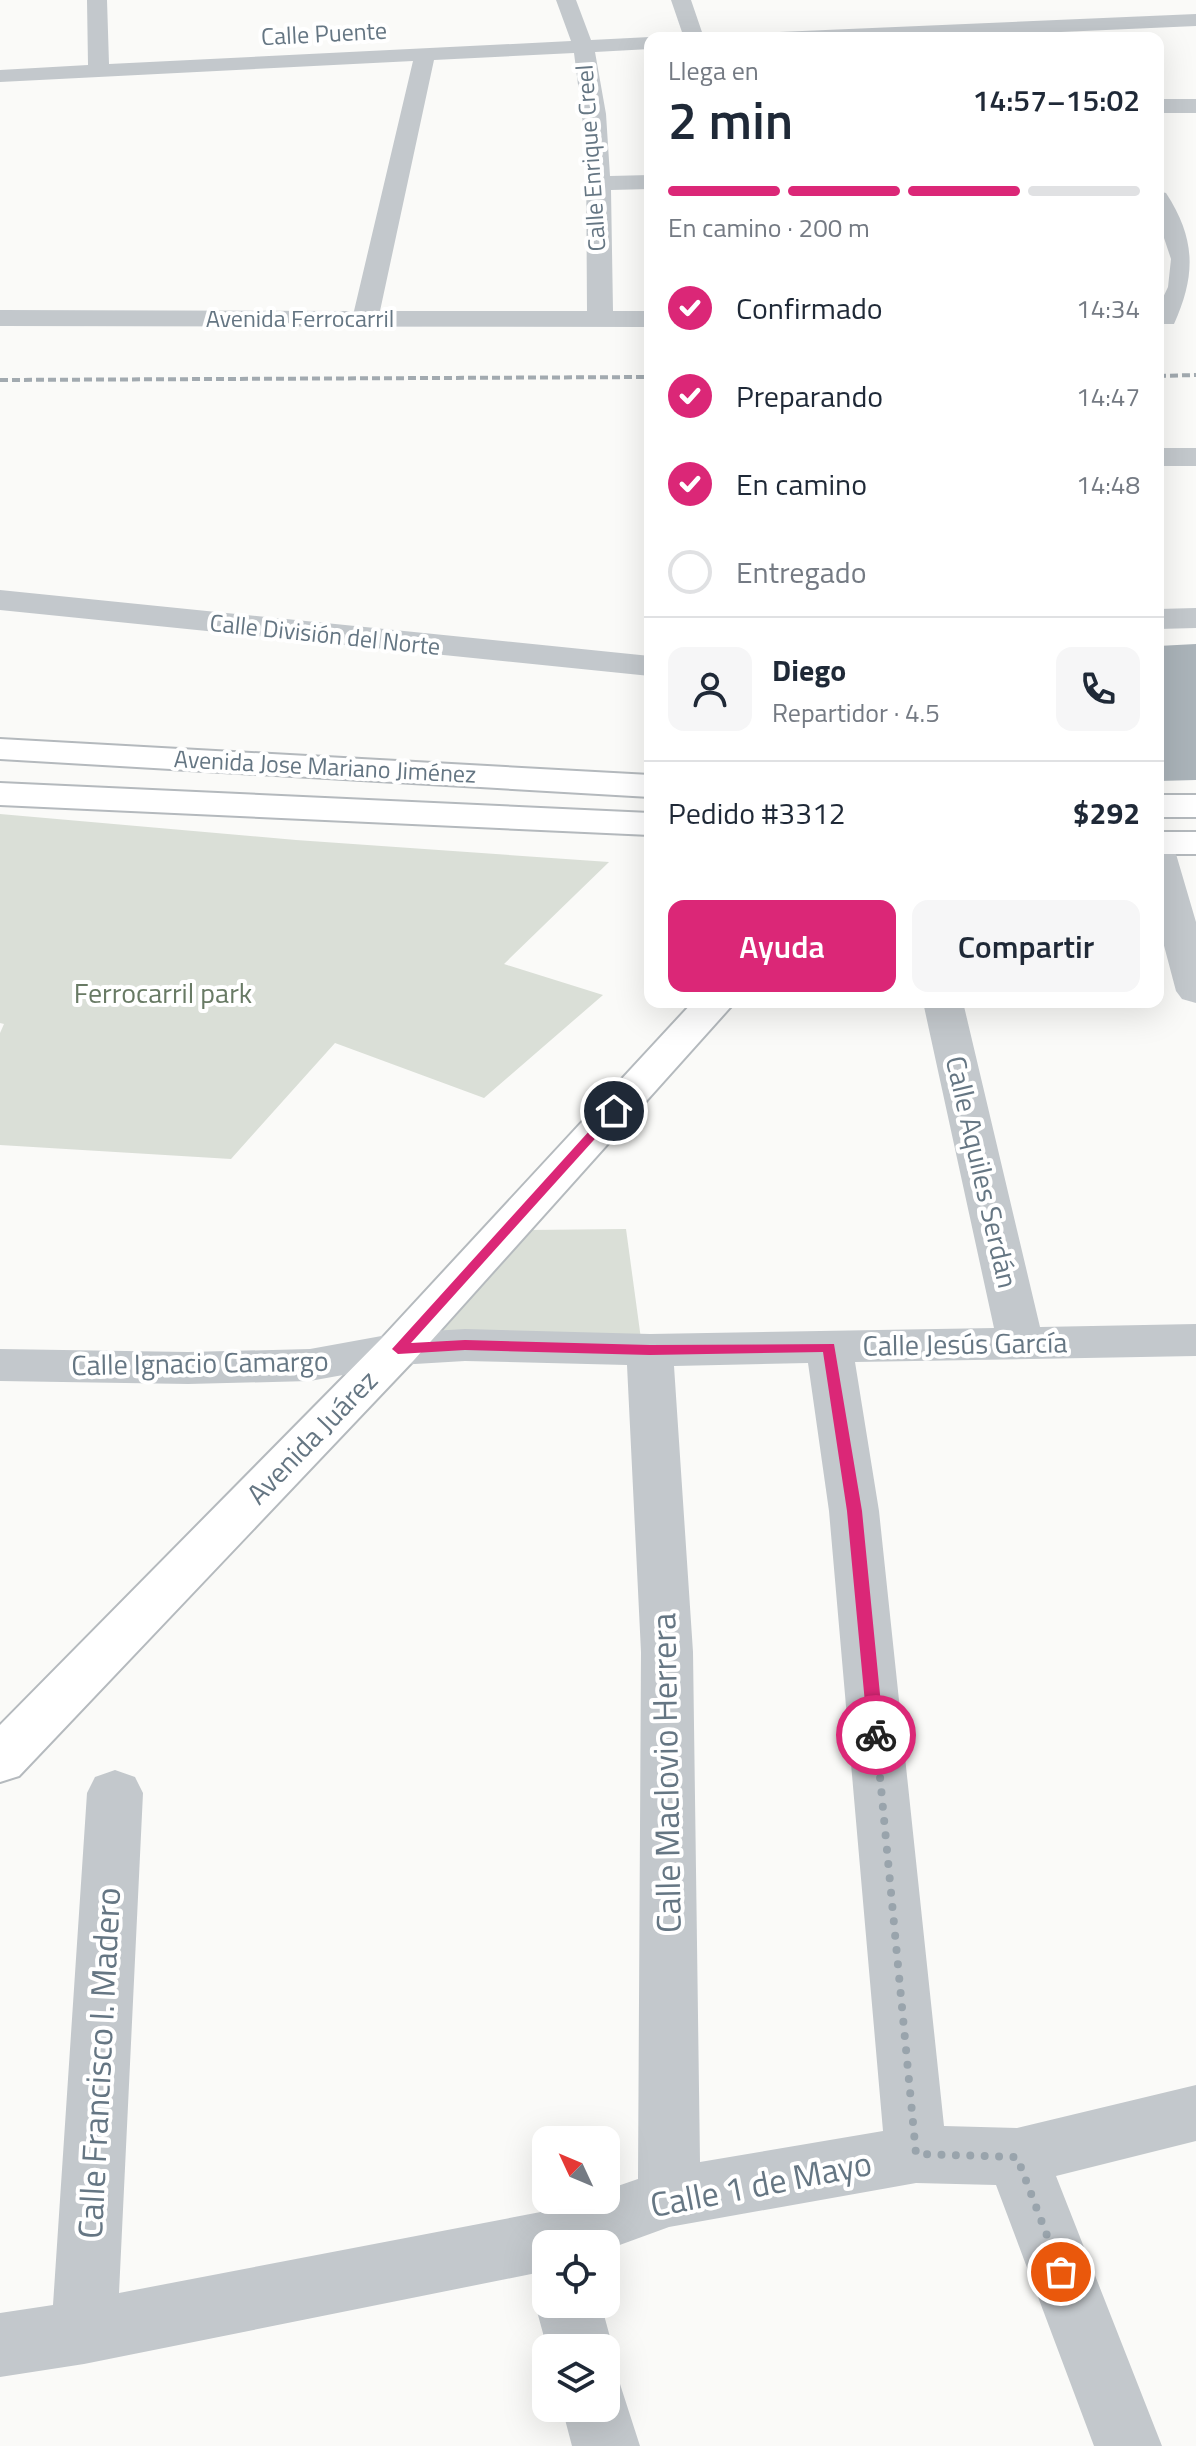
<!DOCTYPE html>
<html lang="es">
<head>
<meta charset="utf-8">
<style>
  body { margin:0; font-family:"Titillium Web",sans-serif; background:#f6f6f7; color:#1f2937; height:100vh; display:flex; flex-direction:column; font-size:30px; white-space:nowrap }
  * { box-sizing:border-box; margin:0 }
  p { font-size:26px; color:#747a83 }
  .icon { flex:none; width:44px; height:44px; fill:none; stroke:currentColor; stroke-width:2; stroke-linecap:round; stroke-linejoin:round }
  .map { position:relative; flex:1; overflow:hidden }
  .drawer { position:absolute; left:644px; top:32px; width:520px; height:976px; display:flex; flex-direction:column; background:#fff; border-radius:16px; box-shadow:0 8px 32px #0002 }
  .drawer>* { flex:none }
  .needle { width:52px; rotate:314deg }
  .controls { position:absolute; left:532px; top:2126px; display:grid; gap:16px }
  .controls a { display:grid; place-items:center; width:88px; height:88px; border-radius:16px; background:#fff; box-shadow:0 8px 32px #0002; font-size:40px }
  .pin { position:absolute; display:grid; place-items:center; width:68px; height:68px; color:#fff; margin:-34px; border:4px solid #fff; border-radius:50%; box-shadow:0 2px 8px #0007 }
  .courier { position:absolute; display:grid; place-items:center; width:80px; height:80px; margin:-40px; border:6px solid #db2777; border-radius:50%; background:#fff; color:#222; box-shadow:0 2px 10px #0007 }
  .overview em { font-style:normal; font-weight:600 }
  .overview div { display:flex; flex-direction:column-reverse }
  .overview { display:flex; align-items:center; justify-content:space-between; height:136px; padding:0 24px }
  h1 { font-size:52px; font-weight:600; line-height:60px }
  .bar { display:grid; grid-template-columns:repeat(4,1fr); gap:12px 8px; align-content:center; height:96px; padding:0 24px }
  .bar i { height:10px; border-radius:6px; background:#e0e1e3 }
  .bar .selected { background:#db2777 }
  .bar p { grid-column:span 4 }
  .line { display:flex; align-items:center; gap:20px; padding:0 24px; border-top:2px solid #e0e1e3 }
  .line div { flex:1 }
  .round { display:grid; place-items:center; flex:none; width:84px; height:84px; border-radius:16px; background:#f6f6f7 }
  ol { padding:0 24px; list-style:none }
  li { display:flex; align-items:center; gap:24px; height:88px }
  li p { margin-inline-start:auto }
  li .icon { padding:8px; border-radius:50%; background:#db2777; color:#fff; stroke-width:4 }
  li:last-child { color:#747a83 }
  li i { width:44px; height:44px; border:4px solid #e0e1e3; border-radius:50% }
  .action { display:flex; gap:16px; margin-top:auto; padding:16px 24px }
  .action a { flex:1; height:92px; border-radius:16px; background:#db2777; color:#fff; font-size:32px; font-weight:600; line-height:92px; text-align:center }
  .action a+a { background:#f6f6f7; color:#1f2937 }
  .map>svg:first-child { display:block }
</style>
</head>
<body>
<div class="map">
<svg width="1196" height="2446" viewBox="0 0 1196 2446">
  <rect width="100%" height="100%" fill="#fafaf8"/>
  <path fill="#dadfd7" d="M0 814 296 840 609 862 504 964 603 995 484 1098 335 1043 231 1159 0 1145V1033L4 1024 0 1023Z
    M626 1229 641 1339 425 1338 528 1230Z"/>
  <path fill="#aab3b9" d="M1196 644V780L1158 781V646Z"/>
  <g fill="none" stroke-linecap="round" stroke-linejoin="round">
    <defs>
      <path id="major" d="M693 1002H735L414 1360 19 1776 0 1782V1725L382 1338Z"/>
      <path id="highway" d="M0 739 650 775V797L0 759Z
        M0 783 650 813V835L0 805Z
        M1158 795H1196V817H1158Z
        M1158 832H1196V854H1158Z"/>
    </defs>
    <use href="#major" stroke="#b5babe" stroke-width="4"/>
    <use href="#highway" stroke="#b4b9bd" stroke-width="4"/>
    <path fill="#c3c8cc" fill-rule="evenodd" d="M87 0H107L109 64 571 41 556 0H576L591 40 650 37 655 38H650V49L595 52 606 114 610 176 650 175V189L611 190 613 311H650V327L0 326V310L354 311 413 61 0 82V70L88 65ZM574 53 586 148 587 311H380L434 60Z
      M671 0H691L704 38H684Z
      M1196 14V26L923 38H769L779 32Z
      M1158 99H1196V113H1158Z
      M1158 191 1166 193C1196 239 1196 275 1174 324H1158V308L1168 287 1171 259 1158 220Z
      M1158 448H1196V466H1158Z
      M0 590 650 656V676L0 610Z
      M1196 608V628L1158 629V609Z
      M1158 843 1171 846 1176 854 1196 922V1003L1182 999 1176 991 1158 923Z
      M923 1002H963L1040 1327 1196 1324V1356L855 1362 879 1511 944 2126 1017 2128 1196 2085V2141L1056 2176 1162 2446H1094L996 2185 916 2183 669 2227 606 2250V2244H546V2271L84 2364 0 2377V2313L53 2305 87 1793 95 1777 115 1770 135 1777 143 1793 119 2293 551 2210 578 2200H606V2190L638 2179 641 1652 627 1365 465 1361 398 1365 310 1381 188 1384 0 1381V1349L188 1352 310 1349 398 1333 465 1329 650 1334 994 1328ZM808 1363 829 1511 883 2131 700 2162 693 1652 674 1366Z
      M545 2282 546 2304H601L613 2348 606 2365V2348H547L535 2304Z
      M606 2379 620 2384 640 2446H572L562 2408H606Z"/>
    <use href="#major" fill="#fff" fill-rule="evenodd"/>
    <use href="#highway" fill="#fff" fill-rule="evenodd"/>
    <path stroke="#a2aab0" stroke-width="4" stroke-dasharray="8 4" stroke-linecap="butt" d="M1158 376 1196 375
      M0 380 650 377"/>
  </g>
  <path fill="#db2777" d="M610 1108 620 1111 411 1343 465 1340 650 1345 834 1344 862 1511 884 1735 881 1740H870L868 1735 847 1511 823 1352 650 1355 465 1350 398 1354 392 1349Z"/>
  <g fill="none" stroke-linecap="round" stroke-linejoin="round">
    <path stroke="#99a4ac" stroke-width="8" stroke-dasharray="0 14.4" d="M876 1735 916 2154 1017 2157 1061 2272"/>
  </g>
  <g text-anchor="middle" stroke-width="8" stroke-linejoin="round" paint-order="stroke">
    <g font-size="24" fill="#657683" stroke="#fff">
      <text transform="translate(324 34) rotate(-3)" y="8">Calle Puente</text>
      <text transform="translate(591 158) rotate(-94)" y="8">Calle Enrique Creel</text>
      <text x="300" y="327">Avenida Ferrocarril</text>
      <text transform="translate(325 635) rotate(6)" y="8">Calle División del Norte</text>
      <text transform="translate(325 767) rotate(3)" y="8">Avenida Jose Mariano Jiménez</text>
    </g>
    <g font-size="28" fill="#687a64" stroke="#fff">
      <text x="163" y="1003">Ferrocarril park</text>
    </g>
    <g font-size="28" fill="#657683" stroke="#fff">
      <text transform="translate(982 1172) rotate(77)" y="10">Calle Aquiles Serdán</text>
      <text transform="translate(965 1344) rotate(-1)" y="10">Calle Jesús García</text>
      <text transform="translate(200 1363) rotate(-1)" y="10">Calle Ignacio Camargo</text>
      <text transform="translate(312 1437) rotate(-46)" y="10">Avenida Juárez</text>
    </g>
    <g font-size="34" fill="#657683" stroke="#fff">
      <text transform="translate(666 1773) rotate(-91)" y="12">Calle Maclovio Herrera</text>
      <text transform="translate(99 2063) rotate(-87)" y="12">Calle Francisco I. Madero</text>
      <text transform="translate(761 2184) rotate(-11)" y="12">Calle 1 de Mayo</text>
    </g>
  </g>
</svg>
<div class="controls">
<a><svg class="needle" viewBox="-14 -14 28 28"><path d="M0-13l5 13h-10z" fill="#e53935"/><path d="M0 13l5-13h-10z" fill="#747a83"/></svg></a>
<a><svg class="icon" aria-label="locate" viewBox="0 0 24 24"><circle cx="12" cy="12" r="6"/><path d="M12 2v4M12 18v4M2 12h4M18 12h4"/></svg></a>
<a><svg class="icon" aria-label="layers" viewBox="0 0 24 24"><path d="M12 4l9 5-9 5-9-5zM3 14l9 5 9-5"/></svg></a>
</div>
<div class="pin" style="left:1061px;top:2272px;background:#ea580c"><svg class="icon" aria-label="bag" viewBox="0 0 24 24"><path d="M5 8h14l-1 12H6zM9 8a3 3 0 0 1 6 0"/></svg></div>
<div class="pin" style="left:614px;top:1111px;background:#1f2937"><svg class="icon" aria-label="home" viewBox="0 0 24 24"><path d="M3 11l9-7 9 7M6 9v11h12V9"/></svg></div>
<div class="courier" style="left:876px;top:1735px"><svg class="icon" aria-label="bike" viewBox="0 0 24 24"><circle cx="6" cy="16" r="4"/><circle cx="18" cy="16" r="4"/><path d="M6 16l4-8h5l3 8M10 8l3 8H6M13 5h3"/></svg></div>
<section class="drawer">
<div class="overview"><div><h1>2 min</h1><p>Llega en</p></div><em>14:57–15:02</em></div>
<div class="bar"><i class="selected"></i><i class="selected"></i><i class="selected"></i><i></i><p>En camino · 200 m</p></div>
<ol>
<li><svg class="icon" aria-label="check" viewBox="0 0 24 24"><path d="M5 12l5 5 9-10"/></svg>Confirmado<p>14:34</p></li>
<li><svg class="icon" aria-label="check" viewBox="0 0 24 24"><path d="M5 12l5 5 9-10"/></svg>Preparando<p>14:47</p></li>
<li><svg class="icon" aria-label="check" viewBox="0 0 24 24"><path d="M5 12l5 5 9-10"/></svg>En camino<p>14:48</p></li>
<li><i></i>Entregado</li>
</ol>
<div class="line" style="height:144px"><a class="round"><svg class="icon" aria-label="person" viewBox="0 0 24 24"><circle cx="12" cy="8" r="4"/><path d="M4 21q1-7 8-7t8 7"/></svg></a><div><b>Diego</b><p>Repartidor · 4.5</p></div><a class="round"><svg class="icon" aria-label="phone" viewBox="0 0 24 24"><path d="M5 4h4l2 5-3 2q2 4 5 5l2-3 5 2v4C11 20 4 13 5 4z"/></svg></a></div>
<div class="line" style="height:104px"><div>Pedido #3312</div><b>$292</b></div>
<div class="action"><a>Ayuda</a><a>Compartir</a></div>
</section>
</div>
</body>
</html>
